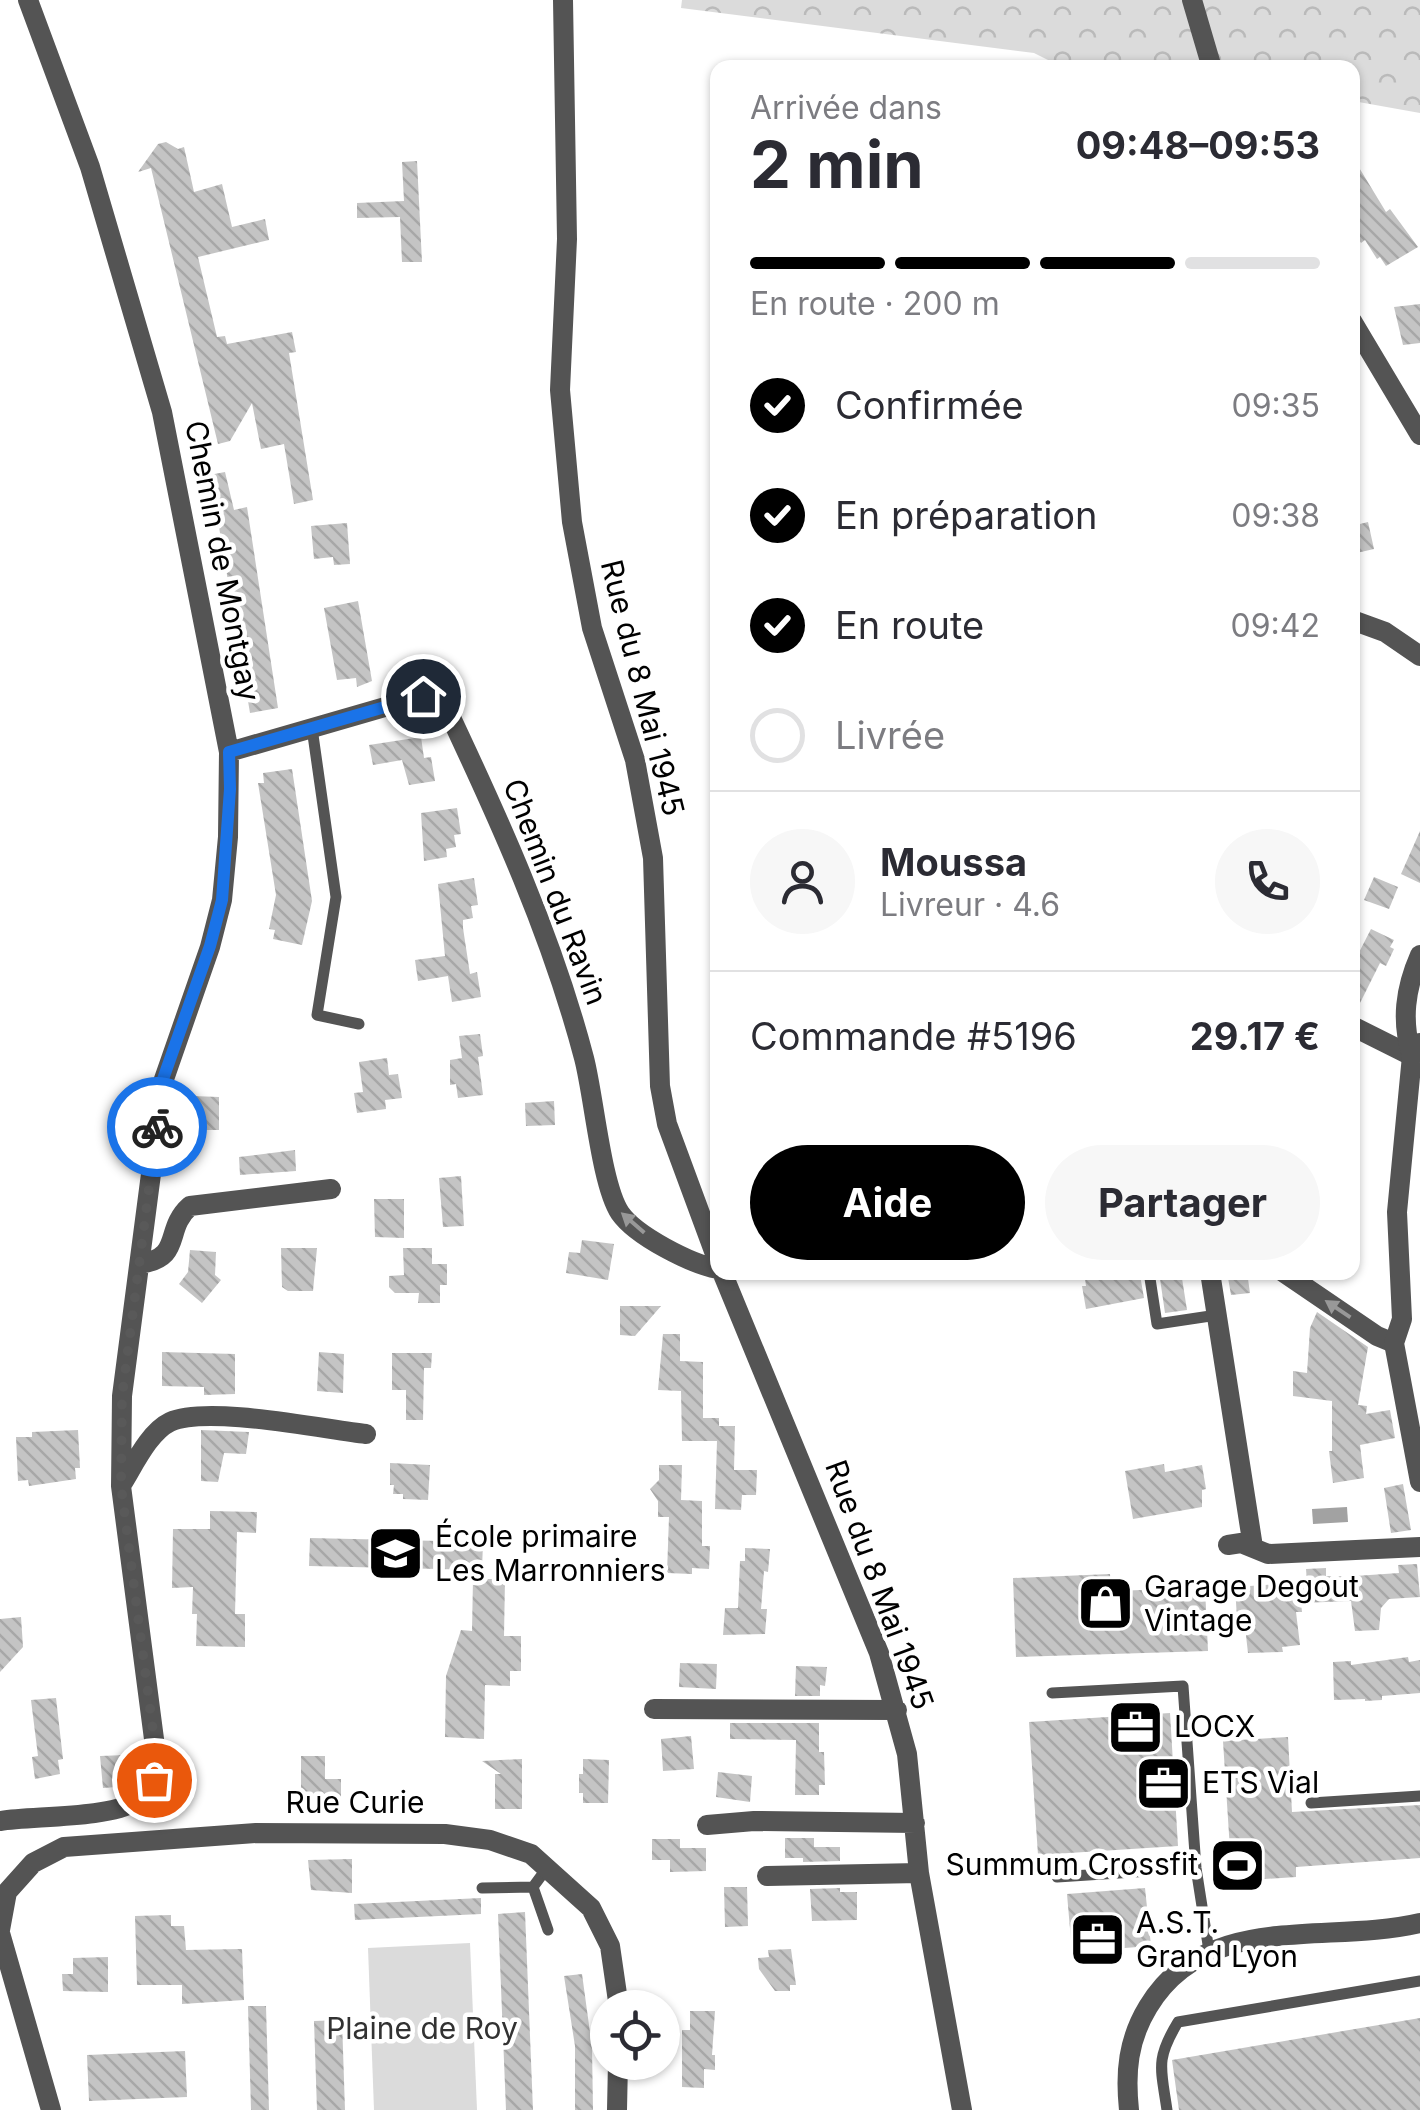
<!DOCTYPE html>
<html lang="fr">
<head>
<meta charset="utf-8">
<style>
  body { margin:0; font-family:Inter,sans-serif; background:#f7f7f7; color:#2b2b33; height:100vh; display:flex; flex-direction:column; font-size:38px; white-space:nowrap }
  * { box-sizing:border-box; margin:0 }
  p { font-size:32px; color:#7c7c81 }
  .icon { flex:none; width:55px; height:55px; fill:none; stroke:currentColor; stroke-width:2; stroke-linecap:round; stroke-linejoin:round }
  .map { position:relative; flex:1; overflow:hidden }
  .panel { position:absolute; left:710px; top:60px; width:650px; height:1220px; display:flex; flex-direction:column; background:#fff; border-radius:20px; box-shadow:0 2px 8px #0004 }
  .panel>* { flex:none }
  .tools { position:absolute; left:590px; top:1990px; display:grid; gap:20px }
  .tools a { display:grid; place-items:center; width:90px; height:90px; border-radius:50%; background:#fff; box-shadow:0 2px 8px #0004; font-size:50px }
  .pin { position:absolute; display:grid; place-items:center; width:85px; height:85px; color:#fff; margin:-42px; border:5px solid #fff; border-radius:50%; box-shadow:0 2px 10px #0007 }
  .courier { position:absolute; display:grid; place-items:center; width:100px; height:100px; margin:-50px; border:8px solid #1a73e8; border-radius:50%; background:#fff; color:#222; box-shadow:0 2px 12px #0007 }
  .overview em { font-style:normal; font-weight:700 }
  .overview div { display:flex; flex-direction:column-reverse }
  .overview { display:flex; align-items:center; justify-content:space-between; height:170px; padding:0 40px }
  h1 { font-size:65px; font-weight:700; line-height:75px }
  .bar { display:grid; grid-template-columns:repeat(4,1fr); gap:15px 10px; align-content:center; height:120px; padding:0 40px }
  .bar i { height:12px; border-radius:8px; background:#e1e1e2 }
  .bar .active { background:#000 }
  .bar p { grid-column:span 4 }
  .line { display:flex; align-items:center; gap:25px; padding:0 40px; border-top:2px solid #e1e1e2 }
  .line div { flex:1 }
  .round { display:grid; place-items:center; flex:none; width:105px; height:105px; border-radius:52px; background:#f7f7f7 }
  ol { padding:0 40px; list-style:none }
  li { display:flex; align-items:center; gap:30px; height:110px }
  li p { margin-inline-start:auto }
  li .icon { padding:10px; border-radius:50%; background:#000; color:#fff; stroke-width:4 }
  li:last-child { color:#7c7c81 }
  li i { width:55px; height:55px; border:5px solid #e1e1e2; border-radius:50% }
  .button { display:flex; gap:20px; margin-top:auto; padding:20px 40px }
  .button a { flex:1; height:115px; border-radius:60px; background:#000; color:#fff; font-size:40px; font-weight:700; line-height:115px; text-align:center }
  .button a+a { background:#f7f7f7; color:#2b2b33 }
  .map>svg:first-child { display:block }
</style>
</head>
<body>
<div class="map">
<svg width="1420" height="2110" viewBox="0 0 1420 2110">
  <defs>
    <pattern id="forest-crowns" width="20" height="18" patternUnits="userSpaceOnUse" patternTransform="scale(2.5)"><rect width="20" height="18" fill="#dbdbdb"/><path d="M2 6a3 3 0 1 1 6 0M12 15a3 3 0 1 1 6 0" fill="none" stroke="#bababa"/></pattern>
    <pattern id="building-back-hatch" width="6" height="6" patternUnits="userSpaceOnUse" patternTransform="scale(2.5)"><rect width="6" height="6" fill="#c4c4c4"/><path d="M-1 5l2 2M0 0l6 6M5-1l2 2" fill="none" stroke="#a7a7a7"/></pattern>
  </defs>
  <rect width="100%" height="100%" fill="#fff"/>
  <path fill="#dbdbdb" d="M470 1943 477 2110H374L368 1948Z"/>
  <path fill="url(#forest-crowns)" d="M682 0H1420V113L1353 101 1352 68 1062 67 1034 53 681 8Z"/>
  <path fill="#a2a2a2" d="M1347 1507 1348 1522 1313 1524 1312 1509Z"/>
  <path fill="url(#building-back-hatch)" d="M166 142 178 149 184 147 194 192 222 184 232 227 265 219 269 240 198 257 217 337 225 336 227 344 292 332 296 352 289 353 313 500 294 504 284 444 261 449 252 403 230 441 218 444 151 168 138 172 158 144Z
    M1352 156 1386 212 1390 209 1418 247 1386 266 1380 257 1377 259 1365 240 1361 243 1352 229Z
    M417 161 422 262H402L400 217 357 218V203L404 201 402 162Z
    M1420 304V343L1403 345 1394 307Z
    M225 472 234 510 247 507 278 708 250 713 218 521 214 522 204 476Z
    M1368 522 1374 549 1352 554V526Z
    M347 523 350 564 334 565 333 557 314 559 311 526Z
    M358 601 372 681 357 687 356 678 337 680 324 608Z
    M421 737 424 758 431 757 435 781 409 785 402 760 373 765 369 745Z
    M292 769 312 901 302 945 273 939 275 930 269 929 276 895 258 783H264L263 773Z
    M457 808 461 834 454 835 456 847 446 849 447 857 424 861 421 813Z
    M1420 831V883L1401 874Z
    M1374 877 1398 887 1389 909 1364 900Z
    M474 878 478 905 471 906 473 918 463 920V928L470 974 477 972 481 997 452 1002 448 976 418 981 415 960 445 956 438 884Z
    M1371 929 1394 940 1390 947 1394 949 1386 966 1380 963 1355 1013 1352 1012V966Z
    M480 1034 483 1056 478 1057 483 1095 458 1098 456 1084 450 1085V1060L462 1058 459 1036Z
    M387 1058 389 1075 398 1074 402 1098 385 1100 386 1109 357 1113 354 1093 363 1092 359 1062Z
    M193 1096 219 1097V1130H193Z
    M554 1101 555 1125 526 1126 525 1103Z
    M295 1150 296 1171 240 1175 239 1157Z
    M461 1176 464 1226 443 1227 439 1178Z
    M374 1199H404V1238L375 1237Z
    M582 1240 614 1244 608 1280 566 1273 569 1252 580 1253Z
    M281 1248H317L313 1291H288L282 1287Z
    M403 1248H432V1264H447V1285H440V1303H418L419 1293H395L389 1287V1276L404 1275Z
    M190 1250 216 1252 215 1275 221 1280 202 1303 179 1284 188 1272Z
    M1084 1272H1114L1116 1280 1140 1275 1144 1298 1086 1309 1082 1286H1086Z
    M1159 1272H1181L1187 1310 1165 1313Z
    M1227 1272H1247L1250 1293 1231 1295Z
    M620 1306H661L635 1336 620 1335Z
    M1317 1312 1368 1347 1358 1405 1367 1406 1366 1414 1390 1410 1395 1438 1360 1445 1364 1478 1333 1483 1329 1451H1332V1401L1293 1396V1371L1307 1373 1310 1328Z
    M663 1334H680V1361L703 1362V1418H719V1426H735L734 1470H757L756 1495H742L741 1510 715 1509 717 1441H682L681 1391 658 1390Z
    M162 1352 235 1354V1394L204 1395V1387L162 1386Z
    M319 1352 344 1354 343 1393 317 1391Z
    M392 1353H432L431 1368H424L423 1420H406V1390H392Z
    M78 1430 80 1468H75L76 1479 29 1486 28 1480 18 1481 16 1437H32V1432Z
    M201 1430 249 1432 246 1454 224 1453 218 1482 201 1481Z
    M390 1463 430 1465 428 1500 403 1499V1494H393L394 1485H390Z
    M1164 1464 1165 1472 1202 1465 1206 1489 1202 1490V1507L1133 1519 1125 1471Z
    M659 1465H682L681 1500 702 1501V1546H710L709 1569 692 1568V1574L667 1573 669 1517H658V1501L650 1489 659 1480Z
    M1403 1484 1411 1530 1391 1533 1384 1488Z
    M210 1511 257 1512 256 1533 237 1532 235 1614H245V1647L196 1646 197 1614H192L193 1587 172 1588 173 1529H210Z
    M310 1538 483 1542 482 1570 309 1566Z
    M745 1548 770 1549 768 1572 764 1571 761 1609H767L765 1634 723 1635 725 1608H738L740 1561H745Z
    M1417 1564 1420 1597 1389 1599 1381 1608 1379 1630 1355 1631 1351 1601 1301 1603 1302 1612H1296L1300 1645 1282 1647 1283 1652 1248 1653 1244 1618H1237L1235 1587 1307 1582 1306 1569 1326 1568V1576H1355L1399 1573 1398 1565Z
    M1110 1574 1111 1591 1205 1588 1208 1651 1016 1657 1013 1578Z
    M473 1579H505L504 1636H521V1671H510V1686L485 1685 484 1739 445 1737 446 1676 461 1630 472 1631Z
    M21 1617 23 1647 0 1672V1619Z
    M1408 1657 1409 1662 1420 1660V1693L1382 1696V1700L1365 1701V1699L1334 1700 1333 1662 1351 1661V1665Z
    M680 1663 717 1664 716 1689 679 1687Z
    M796 1666 827 1667 825 1686 820 1685V1696H795Z
    M56 1698 63 1759 58 1760 60 1774 35 1779 32 1757 38 1756 31 1700Z
    M1170 1713 1178 1846 1038 1855 1029 1722Z
    M730 1723H819V1752H824L825 1785H819V1795H795L796 1740 730 1739Z
    M691 1736 694 1769 663 1771 661 1739Z
    M1288 1737 1292 1812 1420 1805V1858L1296 1867V1877L1232 1881 1223 1741Z
    M126 1755 129 1786 103 1788 100 1756Z
    M301 1756H325V1779H341V1799L312 1800V1792H301Z
    M522 1759V1809H495V1774H501L482 1761Z
    M583 1759 609 1760 608 1803H583V1793H579V1774H583Z
    M718 1772 752 1776 750 1802 716 1797Z
    M785 1838H814V1847H840V1861L803 1862V1858H785Z
    M652 1839H680V1848H706V1871L670 1872V1860H652Z
    M352 1859V1893L311 1890 308 1860Z
    M724 1887H747L748 1926 725 1927Z
    M840 1888V1892H857V1920L812 1921 810 1889Z
    M1145 1888 1151 1946 1072 1952 1067 1894Z
    M481 1898V1914L355 1920 354 1904Z
    M525 1912 533 2110H506L498 1914Z
    M171 1915V1926H184L186 1950 242 1949 244 2000 182 2004V1985H137L135 1916Z
    M791 1949 796 1985H790V1991H775L759 1969 758 1958 769 1957 768 1950Z
    M108 1957V1992L63 1991 62 1974H73V1958Z
    M582 1974 592 2047 593 2110H575V2046L564 1976Z
    M248 2006H266L269 2110H251Z
    M690 2011H715L712 2055H715V2070L704 2069V2088L682 2087V2030H690Z
    M1420 2018V2110H1179L1172 2060Z
    M342 2020 345 2110H317L314 2021Z
    M185 2051 187 2097 89 2101 87 2055Z"/>
  <g fill="none" stroke-linecap="round" stroke-linejoin="round">
    <path stroke="#545454" stroke-width="11" d="M312 728 336 897 317 1015 359 1024
      M1149 1272 1157 1324 1217 1315
      M1052 1693 1183 1686 1196 1868 1209 1951
      M1311 1803 1420 1796
      M1057 1877 1196 1868
      M533 1887 548 1930
      M482 1888 533 1887 547 1868
      M1167 2110C1161 2068 1155 2060 1178 2022L1420 1981"/>
    <path stroke="#545454" stroke-width="20" d="M563 0 567 239 560 390 572 522 592 628 635 760 653 858 660 1086 667 1124 718 1262
      M1352 620 1385 632 1420 656
      M229 752 423 696 445 705C499 819 552 936 584 1058 594 1096 601 1184 620 1213 636 1236 691 1264 718 1269
      M1352 1026 1412 1056
      M140 1264C184 1257 163 1230 190 1206L331 1189
      M722 1272 879 1653 907 1754 919 1873 962 2110
      M1210 1272 1253 1547
      M1283 1272 1377 1336 1394 1343
      M122 1484C134 1465 149 1432 170 1422 207 1405 322 1429 366 1434
      M1228 1545 1241 1543 1268 1554 1420 1547
      M654 1709 897 1710
      M0 1821C32 1816 110 1818 134 1802 149 1792 154 1779 157 1762L121 1486 122 1396 163 1082 210 947 222 900 228 837 229 752 162 412 90 167 28 0
      M707 1825 754 1821 915 1823
      M767 1876 919 1873
      M0 1930 7 1892 33 1863 64 1847 256 1833 445 1834 490 1840 531 1854 591 1908 610 1946 619 2008
      M0 1933 51 2110
      M617 2110 618 2062
      M1129 2110C1125 2072 1128 2040 1148 2007 1206 1910 1326 1945 1420 1923"/>
    <path stroke="#545454" stroke-width="20" d="M1192 0 1212 68
      M1352 321 1420 435
      M1420 1043 1412 1056 1397 1212 1402 1319 1394 1343 1420 1482
      M1412 1056C1401 1021 1405 989 1420 955"/>
  </g>
  <defs><path id="oneway-solid" d="M-6-.8H1V-3.2L6.5 0L1 3.2V.8H-6Z" transform="scale(2.5)"/></defs>
  <g fill="#989898">
    <use href="#oneway-solid" transform="translate(633 1223) rotate(-139)"/>
    <use href="#oneway-solid" transform="translate(1338 1309) rotate(-146)"/>
  </g>
  <g fill="none" stroke-linecap="round" stroke-linejoin="round">
    <path stroke="#595959" stroke-width="10" stroke-dasharray="0 18" d="M154 1780 157 1762 121 1486 122 1396 157 1127"/>
    <path stroke="#1a73e8" stroke-width="12" d="M157 1127 162 1082 210 946 222 900 230 789 229 752 423 696"/>
  </g>
  <defs>
    <symbol id="school-square" viewBox="-11 -11 22 22"><rect x="-9" y="-9" width="18" height="18" rx="4" fill="#000" stroke="#fff"/><path d="M0-5L7-2L0 1L-7-2ZM-4 1L0 2.5L4 1V4Q0 6-4 4Z" fill="#fff"/></symbol>
    <symbol id="shop-square" viewBox="-11 -11 22 22"><rect x="-9" y="-9" width="18" height="18" rx="4" fill="#000" stroke="#fff"/><path d="M-5-2.5h2.3a2.7 3.5 0 0 1 5.4 0H5L5.5 6h-11ZM-1.5-2.5h3a1.5 2.3 0 0 0-3 0Z" fill="#fff"/></symbol>
    <symbol id="office-square" viewBox="-11 -11 22 22"><rect x="-9" y="-9" width="18" height="18" rx="4" fill="#000" stroke="#fff"/><path d="M-6-3h4V-5.5h4V-3h4V5H-6ZM-1-4.5V-3h2v-1.5ZM-6 0V1H6V0Z" fill="#fff"/></symbol>
    <symbol id="stadium-square" viewBox="-11 -11 22 22"><rect x="-9" y="-9" width="18" height="18" rx="4" fill="#000" stroke="#fff"/><path d="M0-5a6.5 5 0 1 0 0 10a6.5 5 0 1 0 0-10ZM-3.5-1.8h7v3.6h-7Z" fill="#fff"/></symbol>
  </defs>
  <g fill-rule="evenodd">
    <use href="#school-square" x="364" y="1522" width="63" height="63"/>
    <use href="#shop-square" x="1074" y="1572" width="63" height="63"/>
    <use href="#office-square" x="1104" y="1696" width="63" height="63"/>
    <use href="#office-square" x="1132" y="1752" width="63" height="63"/>
    <use href="#stadium-square" x="1206" y="1834" width="63" height="63"/>
    <use href="#office-square" x="1066" y="1908" width="63" height="63"/>
  </g>
  <g text-anchor="middle" stroke-width="9" stroke-linejoin="round" paint-order="stroke">
    <g font-size="30" fill="#000" stroke="#fff">
      <text transform="translate(222 561) rotate(79)" y="10">Chemin de Montgay</text>
      <text transform="translate(642 688) rotate(76)" y="10">Rue du 8 Mai 1945</text>
      <text transform="translate(555 892) rotate(69)" y="10">Chemin du Ravin</text>
      <text transform="translate(879 1585) rotate(70)" y="10">Rue du 8 Mai 1945</text>
      <text x="355" y="1813">Rue Curie</text>
    </g>
    <g font-size="30" fill="#000" stroke="#fff" text-anchor="start">
      <text x="435" y="1547">École primaire<tspan x="435" dy="34">Les Marronniers</tspan></text>
      <text x="1144" y="1597">Garage Degout<tspan x="1144" dy="34">Vintage</tspan></text>
      <text x="1174" y="1737">LOCX</text>
      <text x="1202" y="1793">ETS Vial</text>
      <text x="1198" y="1875" text-anchor="end">Summum Crossfit</text>
      <text x="1136" y="1933">A.S.T.<tspan x="1136" dy="34">Grand Lyon</tspan></text>
    </g>
    <g font-size="30" fill="#323232" stroke="#fff">
      <text x="422" y="2039">Plaine de Roy</text>
    </g>
  </g>
</svg>
<div class="tools">
<a><svg class="icon" aria-label="locate" viewBox="0 0 24 24"><circle cx="12" cy="12" r="6"/><path d="M12 2v4M12 18v4M2 12h4M18 12h4"/></svg></a>
</div>
<div class="pin" style="left:154px;top:1780px;background:#ea580c"><svg class="icon" aria-label="bag" viewBox="0 0 24 24"><path d="M5 8h14l-1 12H6zM9 8a3 3 0 0 1 6 0"/></svg></div>
<div class="pin" style="left:423px;top:696px;background:#1f2937"><svg class="icon" aria-label="home" viewBox="0 0 24 24"><path d="M3 11l9-7 9 7M6 9v11h12V9"/></svg></div>
<div class="courier" style="left:157px;top:1127px"><svg class="icon" aria-label="bike" viewBox="0 0 24 24"><circle cx="6" cy="16" r="4"/><circle cx="18" cy="16" r="4"/><path d="M6 16l4-8h5l3 8M10 8l3 8H6M13 5h3"/></svg></div>
<section class="panel">
<div class="overview"><div><h1>2 min</h1><p>Arrivée dans</p></div><em>09:48–09:53</em></div>
<div class="bar"><i class="active"></i><i class="active"></i><i class="active"></i><i></i><p>En route · 200 m</p></div>
<ol>
<li><svg class="icon" aria-label="check" viewBox="0 0 24 24"><path d="M5 12l5 5 9-10"/></svg>Confirmée<p>09:35</p></li>
<li><svg class="icon" aria-label="check" viewBox="0 0 24 24"><path d="M5 12l5 5 9-10"/></svg>En préparation<p>09:38</p></li>
<li><svg class="icon" aria-label="check" viewBox="0 0 24 24"><path d="M5 12l5 5 9-10"/></svg>En route<p>09:42</p></li>
<li><i></i>Livrée</li>
</ol>
<div class="line" style="height:180px"><a class="round"><svg class="icon" aria-label="person" viewBox="0 0 24 24"><circle cx="12" cy="8" r="4"/><path d="M4 21q1-7 8-7t8 7"/></svg></a><div><b>Moussa</b><p>Livreur · 4.6</p></div><a class="round"><svg class="icon" aria-label="phone" viewBox="0 0 24 24"><path d="M5 4h4l2 5-3 2q2 4 5 5l2-3 5 2v4C11 20 4 13 5 4z"/></svg></a></div>
<div class="line" style="height:130px"><div>Commande #5196</div><b>29.17 €</b></div>
<div class="button"><a>Aide</a><a>Partager</a></div>
</section>
</div>
</body>
</html>
